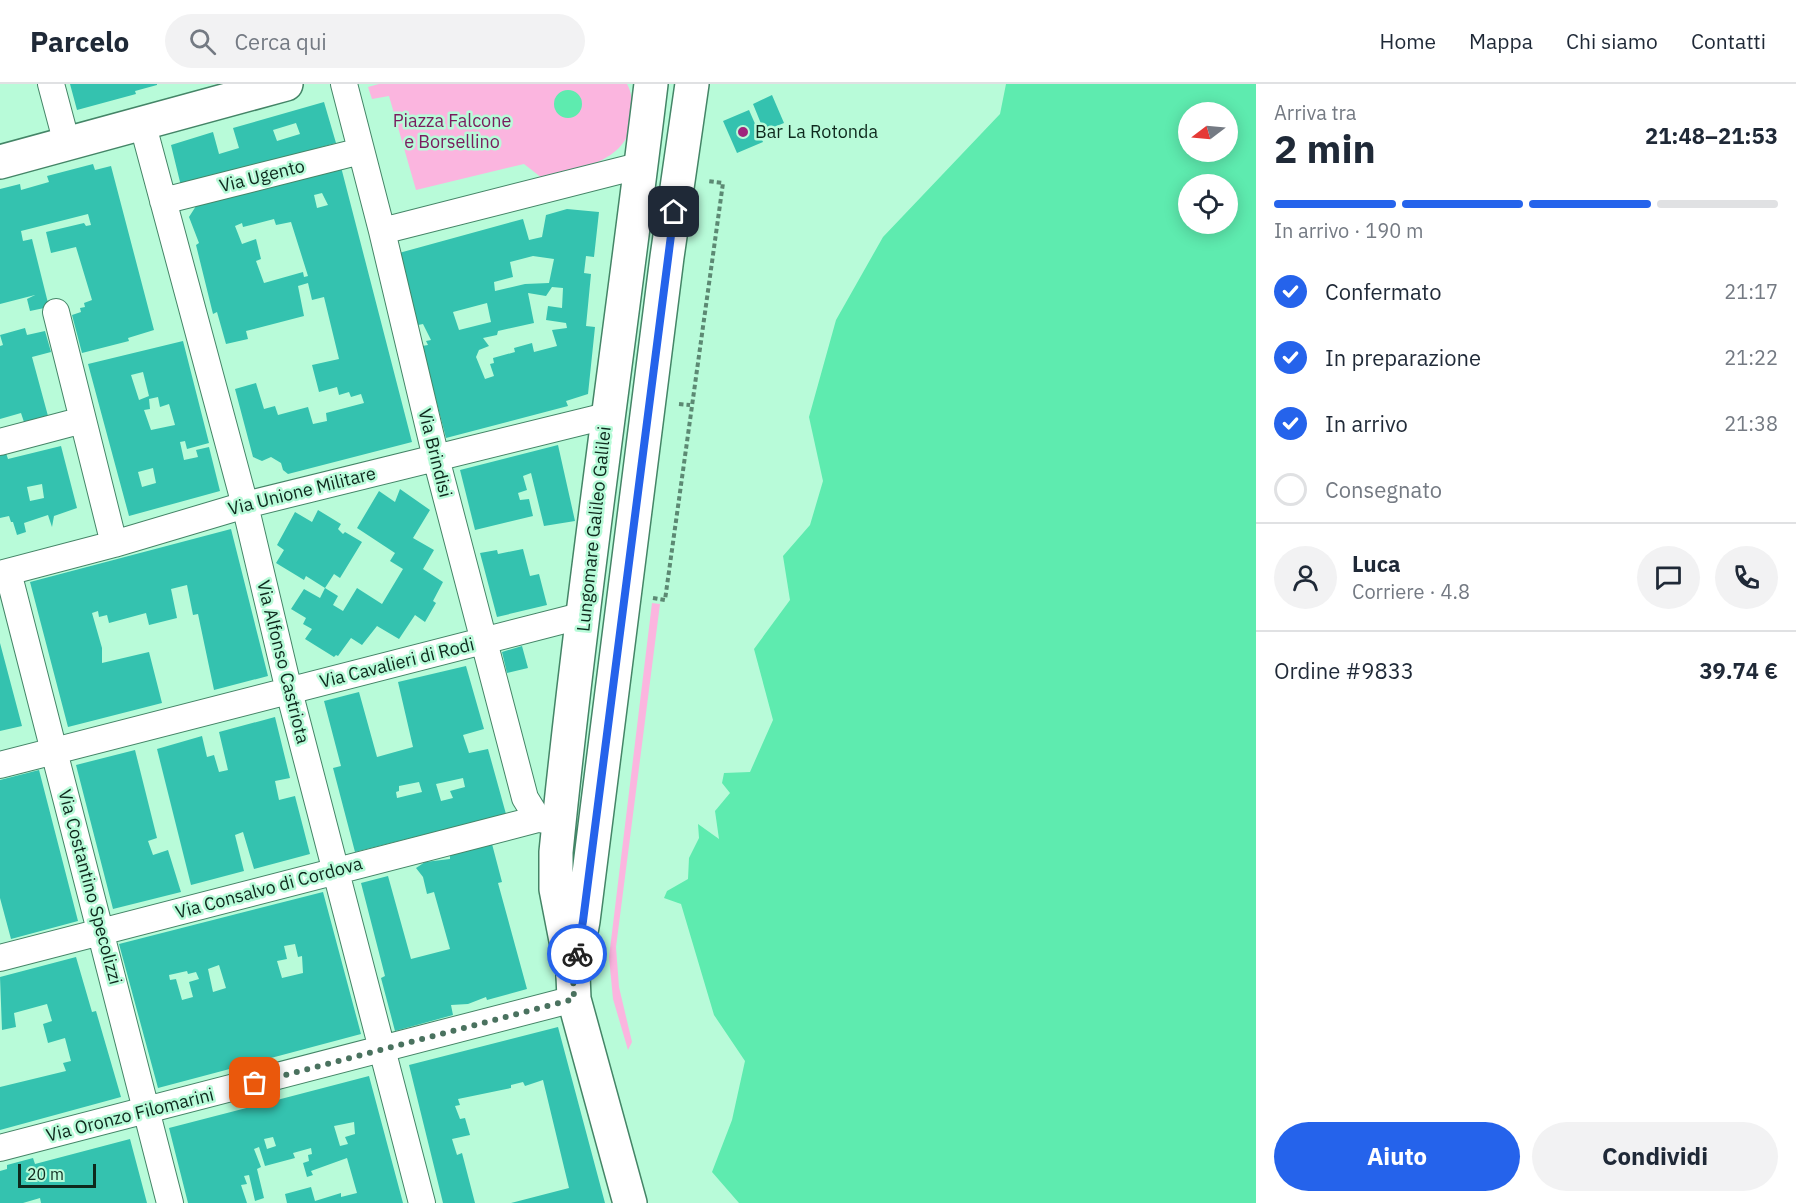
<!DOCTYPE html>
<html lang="it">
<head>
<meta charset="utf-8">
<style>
  body { margin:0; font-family:"IBM Plex Sans",sans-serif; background:#f2f2f3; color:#1f2937; height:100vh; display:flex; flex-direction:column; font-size:22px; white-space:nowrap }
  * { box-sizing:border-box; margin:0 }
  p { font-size:20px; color:#747a83 }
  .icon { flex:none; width:33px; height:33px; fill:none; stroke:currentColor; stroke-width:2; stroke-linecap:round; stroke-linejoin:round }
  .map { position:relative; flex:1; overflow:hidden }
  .sheet { display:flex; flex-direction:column; background:#fff; width:540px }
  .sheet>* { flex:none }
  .needle { width:39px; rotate:254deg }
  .tools { position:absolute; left:1178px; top:18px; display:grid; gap:12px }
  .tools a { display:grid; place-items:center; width:60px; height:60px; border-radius:50%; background:#fff; box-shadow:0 3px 15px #0003; font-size:30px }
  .scale { position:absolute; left:18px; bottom:15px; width:78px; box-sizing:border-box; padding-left:6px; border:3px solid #0e291d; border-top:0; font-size:16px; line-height:21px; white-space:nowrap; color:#0e291d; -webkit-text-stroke:4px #b8fbd9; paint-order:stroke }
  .pin { position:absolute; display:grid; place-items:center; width:51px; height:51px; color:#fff; margin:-26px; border-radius:12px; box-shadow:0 3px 9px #0006 }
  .courier { position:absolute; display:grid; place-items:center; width:60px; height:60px; margin:-30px; border:4px solid #2563eb; border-radius:50%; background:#fff; color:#222; box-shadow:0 2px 8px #0007 }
  .overview em { font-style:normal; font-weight:700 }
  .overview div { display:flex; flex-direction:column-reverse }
  .overview { display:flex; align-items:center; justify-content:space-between; height:102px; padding:0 18px }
  h1 { font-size:39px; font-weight:700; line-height:45px }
  .bar { display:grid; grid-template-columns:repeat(4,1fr); gap:9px 6px; align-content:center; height:72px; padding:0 18px }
  .bar i { height:8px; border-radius:4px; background:#e0e1e3 }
  .bar .current { background:#2563eb }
  .bar p { grid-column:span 4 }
  .line { display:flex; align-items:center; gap:15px; padding:0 18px; border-top:2px solid #e0e1e3 }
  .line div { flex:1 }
  .round { display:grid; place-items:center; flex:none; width:63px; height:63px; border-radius:32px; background:#f2f2f3 }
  ol { padding:0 18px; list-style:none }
  li { display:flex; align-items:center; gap:18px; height:66px }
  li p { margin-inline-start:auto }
  li .icon { padding:6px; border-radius:50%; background:#2563eb; color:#fff; stroke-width:4 }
  li:last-child { color:#747a83 }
  li i { width:33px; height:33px; border:3px solid #e0e1e3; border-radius:50% }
  .button { display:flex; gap:12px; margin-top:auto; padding:12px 18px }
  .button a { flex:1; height:69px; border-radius:36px; background:#2563eb; color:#fff; font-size:24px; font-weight:700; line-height:69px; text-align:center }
  .button a+a { background:#f2f2f3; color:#1f2937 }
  header { display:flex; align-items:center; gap:36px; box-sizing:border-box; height:84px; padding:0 30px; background:#fff; border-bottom:2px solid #e0e1e3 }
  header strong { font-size:28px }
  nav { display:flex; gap:33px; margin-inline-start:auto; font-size:21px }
  .search { width:420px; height:54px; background:#f2f2f3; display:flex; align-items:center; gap:15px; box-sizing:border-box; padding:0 21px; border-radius:33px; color:#747a83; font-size:22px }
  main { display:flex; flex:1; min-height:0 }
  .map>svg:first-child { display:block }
</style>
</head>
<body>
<header>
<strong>Parcelo</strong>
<div class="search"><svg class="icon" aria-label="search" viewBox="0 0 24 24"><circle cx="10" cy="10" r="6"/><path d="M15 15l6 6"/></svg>Cerca qui</div>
<nav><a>Home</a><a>Mappa</a><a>Chi siamo</a><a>Contatti</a></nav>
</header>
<main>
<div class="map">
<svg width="1256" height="1119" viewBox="0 0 1256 1119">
  <rect width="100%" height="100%" fill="#b8fbd9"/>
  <path fill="#fbb5df" d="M379 0H627C632 9 632 17 632 27 634 78 580 84 542 94L524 80 416 106 389 12 372 15 368 3Z
    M652 519 660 520 616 863 619 903 632 958 628 966 613 915 609 873Z"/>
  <path fill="#5eebaf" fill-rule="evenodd" d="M1006 0H1256V1119H739L712 1088 732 1036 745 977 714 931 681 820 664 814 667 807 688 795 689 774 699 754 698 740 719 755 715 727 730 709 722 699 724 689 750 688 773 636 754 565 790 516 783 472 810 441 823 397 809 333 836 236 883 153 1000 30ZM1188 28H1227V68H1188ZM1188 100H1227V140H1188Z
    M554 20a14 14 0 1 1 28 0a14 14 0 1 1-28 0Z"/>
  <path fill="#34c2af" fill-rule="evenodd" d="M70 0H157V1L135 7 136 10 77 26Z
    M772 11 784 39 764 47 753 20Z
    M324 18 336 59 181 102 171 61 213 48 219 70 239 64 233 44ZM296 39 300 50 277 57 273 46Z
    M749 26 763 58 737 69 723 37Z
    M93 80 95 86 111 82 154 246 128 254 129 257 82 269 72 231 81 228 80 224 85 223 84 219 92 216 76 163 51 169 46 148 84 139 86 142 91 141 88 130 21 147 23 157 32 155 49 223 30 227 27 215 35 211 0 220V105L20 100 21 106 49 98 47 92Z
    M341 83 412 358 288 390 283 386 281 379 271 373 262 377 253 373 235 305 256 299 264 325 275 322 278 331 308 323 313 340 327 337 326 329 364 319 361 310 351 313 349 308 339 311 337 303 319 308 312 281 339 275 324 213 312 216 308 199 298 202 304 232 246 247 248 255 226 260 217 228 213 230 196 161 199 159 189 133 196 122ZM322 109 328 121 317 124 314 111ZM274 135 276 141 291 138 308 192 304 193 303 188 264 199 256 177 261 175 256 155 242 160 235 142 242 139 243 143Z
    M567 125 599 128 594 173 586 172 584 189 591 190 586 242 595 243 588 310 566 317 568 322 446 354 422 262 428 261 426 257 431 256 423 240 418 241 399 169 523 135 529 156 542 153 546 131ZM533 172 554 175 549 199 525 200 495 207 494 198 513 193 510 178ZM552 203 563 204 562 224 548 222 546 236 566 239 567 244 552 246 557 262 534 268 532 259 514 264 515 268 493 274 494 279 490 280 494 292 485 295 476 273 479 266 489 262 483 254 497 251 498 247 534 239 528 209 546 212ZM487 219 491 238 459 246 453 228Z
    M25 244 27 251 45 247 51 268 32 273 48 332 24 338 21 329 0 335V262L3 261 0 251Z
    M183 257 209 359 187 365 185 357 180 358 184 376 198 373 196 366 209 363 220 407 129 432 88 280ZM143 288 149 312 139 316 131 291ZM158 313 160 323 169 320 175 341 151 346 144 326 150 325 149 315ZM153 384 156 399 142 403 138 388Z
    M558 361 575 437 544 442 531 389 523 392 527 406 518 409 520 416 529 415 533 432 475 446 460 386Z
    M61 362 77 424 54 432 52 443 48 431 24 439 26 448 17 451 13 438H11L9 432 0 434V367L5 366 8 375ZM42 400 44 414 30 417 27 403Z
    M400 405 430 426 413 454 434 466 423 485 443 498 433 517 436 519 425 538 415 531 399 555 377 542 362 561 351 554 338 572 336 571 334 573 305 555 312 545 303 540 306 534 291 525 304 505 320 514 325 504 338 512 333 521 343 527 357 504 382 520 403 485 390 477 395 469 357 444 379 407 395 418Z
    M318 426 341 440 338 445 343 450 345 448 362 458 340 494 334 490 325 504 306 492 304 496 276 479 284 466 277 461 295 428 312 438Z
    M231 445 268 592 214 606 198 530 193 531 187 501 171 505 177 534 149 541 146 529 109 539 107 531 99 533 98 527 92 529 102 564V579L149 568 162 619 68 643 30 498Z
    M523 465 530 492 539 490 547 521 497 533 480 469 497 466 498 470Z
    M0 559 22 642 0 647Z
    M522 562 528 584 507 589 502 568Z
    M466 582 484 645 463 651 469 669 488 665 506 730 355 768 333 684 341 682 324 617 359 608 377 673 413 663 398 598ZM463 694 465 703 450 707 453 714 441 717 436 700ZM419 698 422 708 397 714 396 708 399 707V702Z
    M275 633 290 694 275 697 279 716 295 712 310 770 254 785 243 748 235 751 244 787 191 801 157 665 202 652 207 673 214 671 219 688 228 686 219 648Z
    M135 666 157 754 148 757 153 771 168 766 181 808 113 825 76 681Z
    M39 686 78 837 11 855 0 814V696Z
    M492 760 502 798 498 799 527 905 487 916 486 913 468 920 451 921 453 931 395 947 381 894 385 892 361 799 388 792 411 875 450 865 434 808 427 810 423 793 416 784 425 778 450 775V770Z
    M323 808 361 950 158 1004 119 860ZM295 860 298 873 302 872 303 889 282 894 277 877 287 875 284 862ZM219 881 226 904 213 908 208 885ZM187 887 188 890 196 888 199 895 189 898 193 913 182 916 176 895 170 896 169 891Z
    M76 873 92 928 96 927 121 1013 0 1046V1003L66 987 63 979 71 977 65 954 48 959 43 940 52 937 47 920 14 929 16 943 2 946 0 893Z
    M558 943 605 1119H511L569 1104 543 996 525 1002 523 998 511 1001V1004L458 1015 460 1021 455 1022 460 1035 465 1034 470 1051 452 1055 457 1071 462 1069 475 1119H443L409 981Z
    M369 992 403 1119H287L285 1110 311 1103 315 1117 341 1109V1113L357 1109 347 1074 311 1087 313 1091 307 1093 303 1079 309 1077 308 1071 312 1070 311 1064 293 1069 295 1074 265 1082 259 1063 254 1065 261 1083 257 1085 264 1114 255 1117 249 1091 244 1092 247 1100 241 1101 247 1119H188L169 1044ZM354 1038 355 1050 345 1053 348 1060 340 1062 334 1042ZM273 1053 276 1062 267 1065 264 1055Z
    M130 1055 147 1119H41L40 1114 23 1119H0V1087L7 1085V1081L33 1074 35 1080Z"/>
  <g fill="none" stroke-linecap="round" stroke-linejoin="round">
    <defs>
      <path id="minor" d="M51 0 67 60
        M344 0 382 147 436 374 525 714 538 735
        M142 38 245 421 289 607 422 1119
        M163 117 361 67
        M382 147 642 81
        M56 228 114 460
        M0 358 83 336
        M8 488 170 1119
        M0 490 114 460 245 421 606 332
        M0 681 584 531
        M0 874 538 735 552 737
        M0 1064 574 915"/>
      <path id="tertiary" d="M573 891 574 915 630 1119"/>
      <path id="secondary" d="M0 78 286 0
        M570 877 556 805V768C582 511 620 256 651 0
        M573 891 583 837 667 173 692 0"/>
    </defs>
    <use href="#minor" stroke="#448567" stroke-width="28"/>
    <use href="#tertiary" stroke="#448567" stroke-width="36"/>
    <use href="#secondary" stroke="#448567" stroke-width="36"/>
    <path stroke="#5c8973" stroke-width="4" stroke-dasharray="4.5 3" stroke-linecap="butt" d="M679 320 690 321
      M653 514 665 516 723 99 707 97"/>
    <use href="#minor" stroke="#fff" stroke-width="26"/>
    <use href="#tertiary" stroke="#fff" stroke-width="33"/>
    <use href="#secondary" stroke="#fff" stroke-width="33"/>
  </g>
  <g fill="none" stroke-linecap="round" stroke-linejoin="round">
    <path stroke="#4a725f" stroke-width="6" stroke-dasharray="0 10.8" d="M255 999 574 915 573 891 577 870"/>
    <path stroke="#2563eb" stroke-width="8" d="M577 870 583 837 674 128"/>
  </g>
  <circle fill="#9f257c" stroke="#b8fbd9" stroke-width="2" cx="743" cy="48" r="6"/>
  <g text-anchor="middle" stroke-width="5" stroke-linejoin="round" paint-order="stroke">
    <g font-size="18" fill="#791d5e" stroke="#b8fbd9">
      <text x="452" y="43">Piazza Falcone<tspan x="452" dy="21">e Borsellino</tspan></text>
    </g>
    <g font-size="18" fill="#0e291d" stroke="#b8fbd9" text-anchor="start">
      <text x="755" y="54">Bar La Rotonda</text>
    </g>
    <g font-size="18" fill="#0e291d" stroke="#b8fbd9">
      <text transform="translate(262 92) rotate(-14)" y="6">Via Ugento</text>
      <text transform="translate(435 369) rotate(76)" y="6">Via Brindisi</text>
      <text transform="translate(302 407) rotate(-14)" y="6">Via Unione Militare</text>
      <text transform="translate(594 445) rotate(-84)" y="6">Lungomare Galileo Galilei</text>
      <text transform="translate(283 578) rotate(76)" y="6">Via Alfonso Castriota</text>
      <text transform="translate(397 579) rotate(-14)" y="6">Via Cavalieri di Rodi</text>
      <text transform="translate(90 803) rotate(75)" y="6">Via Costantino Specolizzi</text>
      <text transform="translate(269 804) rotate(-15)" y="6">Via Consalvo di Cordova</text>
      <text transform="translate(130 1031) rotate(-14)" y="6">Via Oronzo Filomarini</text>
    </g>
  </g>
</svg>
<div class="tools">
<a><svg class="needle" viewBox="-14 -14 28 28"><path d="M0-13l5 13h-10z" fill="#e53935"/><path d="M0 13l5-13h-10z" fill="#747a83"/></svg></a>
<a><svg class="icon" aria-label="locate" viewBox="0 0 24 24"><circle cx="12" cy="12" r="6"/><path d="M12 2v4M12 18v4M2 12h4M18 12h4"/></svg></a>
</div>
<div class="scale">20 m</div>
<div class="pin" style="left:255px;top:999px;background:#ea580c"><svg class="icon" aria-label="bag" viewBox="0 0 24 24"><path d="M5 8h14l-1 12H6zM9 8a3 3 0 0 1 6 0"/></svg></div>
<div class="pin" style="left:674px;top:128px;background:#1f2937"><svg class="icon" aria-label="home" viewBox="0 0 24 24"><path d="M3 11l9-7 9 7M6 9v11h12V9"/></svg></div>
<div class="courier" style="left:577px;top:870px"><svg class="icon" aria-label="bike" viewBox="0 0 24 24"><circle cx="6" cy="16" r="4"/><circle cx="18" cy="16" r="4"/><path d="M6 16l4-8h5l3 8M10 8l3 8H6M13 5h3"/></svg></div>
</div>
<section class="sheet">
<div class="overview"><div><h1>2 min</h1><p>Arriva tra</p></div><em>21:48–21:53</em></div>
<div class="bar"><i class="current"></i><i class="current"></i><i class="current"></i><i></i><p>In arrivo · 190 m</p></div>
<ol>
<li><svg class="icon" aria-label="check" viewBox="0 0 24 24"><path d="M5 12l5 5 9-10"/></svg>Confermato<p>21:17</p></li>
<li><svg class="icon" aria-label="check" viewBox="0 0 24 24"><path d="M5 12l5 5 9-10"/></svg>In preparazione<p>21:22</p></li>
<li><svg class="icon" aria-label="check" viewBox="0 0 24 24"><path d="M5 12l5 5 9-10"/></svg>In arrivo<p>21:38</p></li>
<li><i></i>Consegnato</li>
</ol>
<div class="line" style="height:108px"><a class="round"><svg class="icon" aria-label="person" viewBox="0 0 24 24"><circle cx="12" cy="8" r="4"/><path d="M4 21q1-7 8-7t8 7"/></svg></a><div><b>Luca</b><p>Corriere · 4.8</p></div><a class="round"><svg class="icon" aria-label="chat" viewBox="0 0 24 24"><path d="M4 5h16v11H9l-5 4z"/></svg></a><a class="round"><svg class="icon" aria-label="phone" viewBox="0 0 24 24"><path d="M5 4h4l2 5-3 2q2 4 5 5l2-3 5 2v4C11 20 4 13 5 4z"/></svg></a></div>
<div class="line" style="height:78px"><div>Ordine #9833</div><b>39.74 €</b></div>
<div class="button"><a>Aiuto</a><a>Condividi</a></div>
</section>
</main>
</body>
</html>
